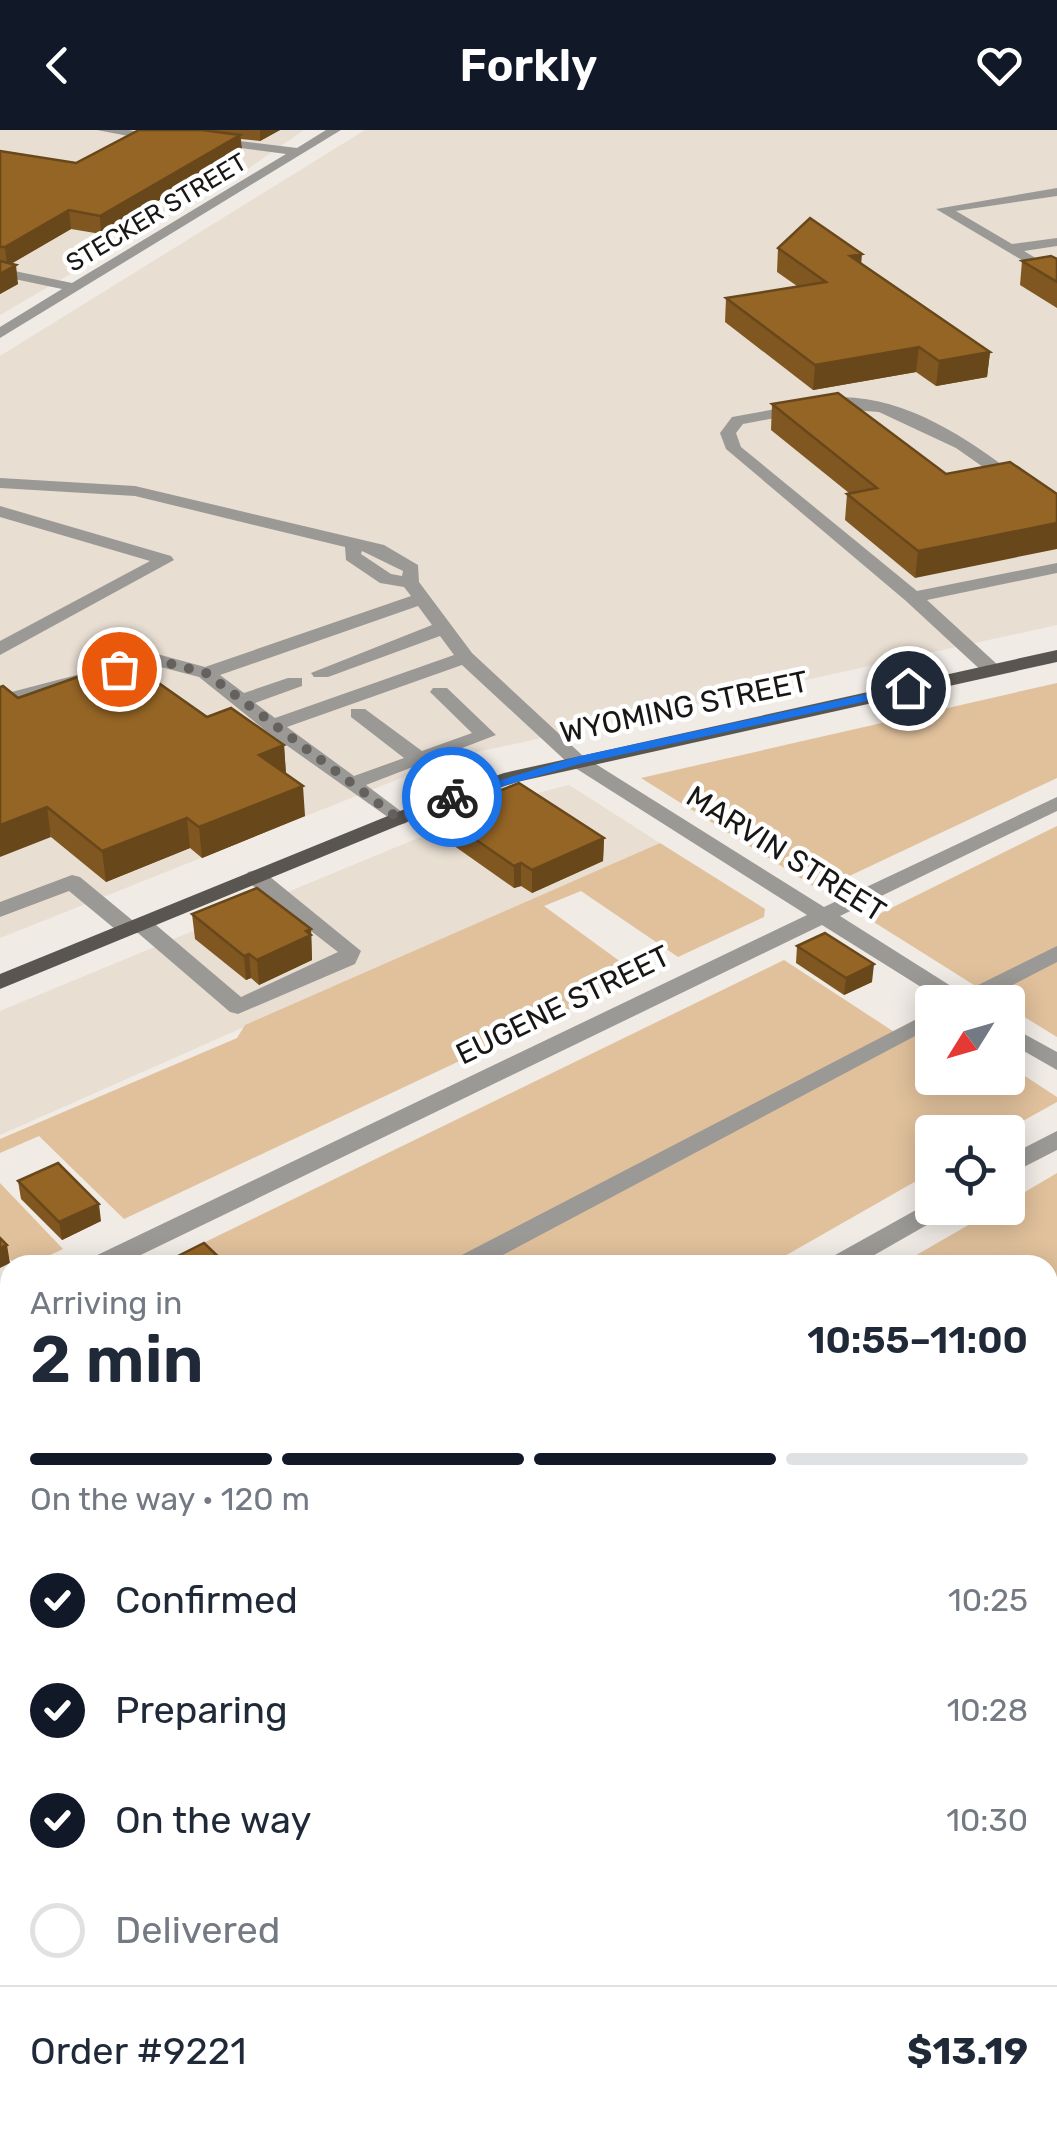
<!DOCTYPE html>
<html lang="en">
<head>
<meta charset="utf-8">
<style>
  body { margin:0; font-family:Rubik,sans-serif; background:#f2f2f3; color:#1f2937; height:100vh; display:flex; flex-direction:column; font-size:38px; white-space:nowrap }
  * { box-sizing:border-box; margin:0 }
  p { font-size:32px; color:#747a83 }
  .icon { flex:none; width:55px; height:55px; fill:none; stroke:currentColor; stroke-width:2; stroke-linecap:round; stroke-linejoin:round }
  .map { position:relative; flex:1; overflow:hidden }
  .sheet { position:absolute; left:0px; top:1125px; width:1058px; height:882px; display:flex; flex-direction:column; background:#fff; border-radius:30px 30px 0 0; box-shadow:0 5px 25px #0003 }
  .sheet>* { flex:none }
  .needle { width:65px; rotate:233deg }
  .buttons { position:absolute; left:915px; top:855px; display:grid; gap:20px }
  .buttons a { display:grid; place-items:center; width:110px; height:110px; border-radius:10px; background:#fff; box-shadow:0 5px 25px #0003; font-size:50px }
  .pin { position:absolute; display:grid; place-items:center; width:85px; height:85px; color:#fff; margin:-42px; border:5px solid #fff; border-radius:50%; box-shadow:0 2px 10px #0007 }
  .courier { position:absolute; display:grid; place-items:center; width:100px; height:100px; margin:-50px; border:8px solid #1a73e8; border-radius:50%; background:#fff; color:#222; box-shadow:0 2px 12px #0007 }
  .overview em { font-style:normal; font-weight:600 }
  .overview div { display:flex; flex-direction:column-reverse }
  .overview { display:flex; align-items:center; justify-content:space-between; height:170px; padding:0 30px }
  h1 { font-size:65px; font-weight:600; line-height:75px }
  .bar { display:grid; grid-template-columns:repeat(4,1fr); gap:15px 10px; align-content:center; height:120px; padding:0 30px }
  .bar i { height:12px; border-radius:8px; background:#e0e1e3 }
  .bar .current { background:#111827 }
  .bar p { grid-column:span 4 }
  .line { display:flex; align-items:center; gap:25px; padding:0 30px; border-top:2px solid #e0e1e3 }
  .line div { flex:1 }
  ol { padding:0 30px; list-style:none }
  li { display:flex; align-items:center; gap:30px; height:110px }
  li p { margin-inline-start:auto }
  li .icon { padding:10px; border-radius:50%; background:#111827; color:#fff; stroke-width:4 }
  li:last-child { color:#747a83 }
  li i { width:55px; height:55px; border:5px solid #e0e1e3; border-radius:50% }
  header { display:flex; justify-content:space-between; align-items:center; height:130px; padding:0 30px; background:#111827; color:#fff; font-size:45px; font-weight:600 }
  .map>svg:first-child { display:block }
</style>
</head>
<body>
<header><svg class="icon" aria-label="back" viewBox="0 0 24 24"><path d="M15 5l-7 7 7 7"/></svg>Forkly<svg class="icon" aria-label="heart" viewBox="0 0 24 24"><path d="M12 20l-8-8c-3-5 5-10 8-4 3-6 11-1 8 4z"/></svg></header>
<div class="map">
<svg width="1057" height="2006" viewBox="0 0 1057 2006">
  <rect width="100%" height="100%" fill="#f0ebe5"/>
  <path fill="#e8ded2" d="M0 0H304L236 47 0 185Z
    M365 0H1057V495L454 627 0 808V226Z
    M569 655 660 713 0 1005V881L510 670Z
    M0 1626 10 1628V1929L0 1936Z"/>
  <path fill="#e1c19c" d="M1057 553V648L826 757 813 756 641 648Z
    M1057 696V907L1008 877V872H1001L869 789Z
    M660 713 765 779 764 787 678 827 581 761 544 776 640 846 124 1089 39 1006 0 1023V1009L237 908 245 895Z
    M784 830 905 909 932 895V948H1008V935L1057 967V972L1003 1002H932V1042L769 1135H216L197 1116Z
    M1057 1043V1226L1048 1232V1135H899L998 1078H1008V1072Z
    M0 1053 63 1119 29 1135H16L0 1119Z
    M1057 1261V1641L1048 1642V1268Z
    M1057 1725V2006H345L353 1998H1048V1726Z"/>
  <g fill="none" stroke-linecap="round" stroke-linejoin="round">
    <path fill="#9b9996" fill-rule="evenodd" d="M97 0H129L171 9 165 13Z
      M326 0H341L0 208V197L62 159 0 146V138L72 153 286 24 210 14 205 13V7L297 18Z
      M1057 58V66L956 81 1012 114 1057 108V116L1024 121 1057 141V151L936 79Z
      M842 267C926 269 993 329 1057 376V389L956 318 879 282 828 278 743 294 736 303 741 317 917 461 1057 433V443L927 470 999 536V544H985L906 471 726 319 720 303 732 287Z
      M0 348 135 356 384 415 418 435 419 452 472 523 583 626 824 777 1057 667V681L840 786 962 863 1057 816V832L980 872H945L822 795 120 1135H85L89 1129 807 785 569 634 462 535 287 597 354 646 404 628 351 587V579H365L422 621 472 603 430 562 433 558H447L496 605 366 655 406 685 410 689 406 693 399 695 265 600 199 547 157 536 0 577V565L157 524 205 537 411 466 404 457 380 453 346 430 345 417 135 366 0 358ZM362 421 403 441 402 446 391 444 361 424ZM418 476 432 495 311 543 314 547H328L440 506 454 525 275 588 255 573 302 556V548H288L244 563 220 545Z
      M0 376 171 426 174 430 0 525V511L150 431 0 387Z
      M256 740 264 742 361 821 355 834 238 884 230 882 138 803 121 804 69 761 0 787V772L72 745 80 747 132 790 149 789 241 867 338 822 248 752 245 747 248 742Z
      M932 881V897L484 1135H450L454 1129Z
      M1008 895 1057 922V940L1008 912Z
      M1057 1001V1020L1008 1045V1026Z
      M932 1071V1078H950L946 1084 857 1135H824L828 1129Z
      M10 1168V1188L0 1191V1171Z
      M1057 1232V1255L1048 1258V1235Z
      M0 1330 10 1333V1364L0 1361Z
      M0 1615 10 1618V1648L0 1644Z
      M0 1655 10 1659V1715L0 1718Z"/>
    <path fill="#595551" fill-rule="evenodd" d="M1057 520V532L517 652 446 676 0 859V844L432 668 504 643Z"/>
    <path fill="#423e3a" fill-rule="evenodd" d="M1057 1661V1695L1048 1696V1662Z
      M277 1998H326L323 2006H274Z"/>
  </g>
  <path fill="#805720" d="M139 0H280L260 11 241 9 242 22 101 104 71 99 11 134 18 154 0 164V21L76 33Z
    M778 118 861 133 990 222 987 247 936 256 916 242 813 260 725 192 726 168 797 156 777 142Z
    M1057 129V178L1020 155 1022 131Z
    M772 274 946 344 915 448 845 390 847 364 849 363 771 300Z
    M18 568 207 587 284 615 286 644 305 686 202 728 190 718 106 752 51 707Z
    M446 682 604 708 603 731 532 763 521 756 514 758 450 713V706L447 705Z
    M192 784 311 799 312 830 259 855 251 848 246 850 195 809Z
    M797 816 872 852 844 865 796 833Z
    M18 1051 101 1091 62 1110 21 1069Z
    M0 1432 8 1443 10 1442V1525L0 1512Z
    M10 1700V1852L0 1847V1711Z"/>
  <path fill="#68471a" d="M260 0H280L260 11Z
    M240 5 242 22 101 104 100 86Z
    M69 80 71 99 7 136 5 117Z
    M862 124 860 148 850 126Z
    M16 135 18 154 0 164V144Z
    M919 217 916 242 813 260 815 235Z
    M990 222 987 247 936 256 939 231Z
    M1057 393V419L915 448 918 421Z
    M284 615 286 645 259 625Z
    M303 656 305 686 202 728 199 697Z
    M47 677 51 707 0 727V695Z
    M187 688 190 718 106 752 102 721Z
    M604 708 603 731 532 763V740Z
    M521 733V756L514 758V736Z
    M311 799 312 830 259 855 257 830Z
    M249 824 251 848 246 850 244 826Z
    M874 834 872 852 844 865 846 848Z
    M99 1074 101 1091 62 1110 59 1092Z
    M7 1115 10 1133 0 1138V1118Z"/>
  <path fill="#956525" stroke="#68471a" stroke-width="2.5" d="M139 0H202L240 5 100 86 69 80 5 117H0V21L76 33Z
    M810 88 862 124 850 126 990 222 939 231 919 217 815 235 726 168 826 152 778 118Z
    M1051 126 1057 129V152L1022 131Z
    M0 131 16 135 0 144Z
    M838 263 946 344 1010 332 1057 364V393L918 421 847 364 877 358 772 274Z
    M126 530 207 587 231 578 284 615 259 625 303 656 199 697 187 688 102 721 47 677 0 695V557L3 556 18 568Z
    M519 653 604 708 532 740 521 733 514 736 449 691 455 688 446 682Z
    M257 758 311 799 306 801 311 805 257 830 249 824 244 826 192 784Z
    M825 803 874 834 846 848 797 816Z
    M58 1033 99 1074 59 1092 18 1051Z
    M0 1108 7 1115 0 1118Z
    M204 1113 227 1135H172L168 1131Z
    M0 1432 8 1443 10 1442V1512L0 1500Z
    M10 1700V1829L0 1824V1711Z"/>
  <path fill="#1a73e8" d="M908 555 914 558 912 561 579 634 452 671 445 667 576 627Z"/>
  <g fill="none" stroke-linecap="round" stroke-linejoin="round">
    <path stroke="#64615e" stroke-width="10" stroke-dasharray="0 18" d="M119 539 156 530 206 543 399 689 452 667"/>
  </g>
  <g text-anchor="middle" stroke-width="9" stroke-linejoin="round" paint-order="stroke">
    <g font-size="25" fill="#191715" stroke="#fff">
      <text transform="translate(156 82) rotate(-31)" y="9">STECKER STREET</text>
    </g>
    <g font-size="30" fill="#191715" stroke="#fff">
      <text transform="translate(684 577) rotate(-12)" y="10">WYOMING STREET</text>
      <text transform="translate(786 724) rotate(32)" y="10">MARVIN STREET</text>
      <text transform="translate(563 875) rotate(-26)" y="10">EUGENE STREET</text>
    </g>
  </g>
</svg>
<div class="buttons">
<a><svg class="needle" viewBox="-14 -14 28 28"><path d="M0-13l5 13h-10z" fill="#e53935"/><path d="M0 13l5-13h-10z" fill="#747a83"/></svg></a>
<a><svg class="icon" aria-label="locate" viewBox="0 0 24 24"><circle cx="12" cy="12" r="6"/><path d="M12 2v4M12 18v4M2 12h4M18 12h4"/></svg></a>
</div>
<div class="pin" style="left:119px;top:539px;background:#ea580c"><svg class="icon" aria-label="bag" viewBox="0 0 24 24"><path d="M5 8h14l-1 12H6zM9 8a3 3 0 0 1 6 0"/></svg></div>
<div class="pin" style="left:908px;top:558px;background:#1f2937"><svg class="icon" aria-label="home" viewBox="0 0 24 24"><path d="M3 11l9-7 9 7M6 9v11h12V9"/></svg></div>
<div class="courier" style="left:452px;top:667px"><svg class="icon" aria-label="bike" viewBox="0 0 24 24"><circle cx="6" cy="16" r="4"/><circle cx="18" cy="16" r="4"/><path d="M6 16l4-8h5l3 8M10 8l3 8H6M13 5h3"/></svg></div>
<section class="sheet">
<div class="overview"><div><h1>2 min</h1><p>Arriving in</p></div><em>10:55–11:00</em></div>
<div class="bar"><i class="current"></i><i class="current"></i><i class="current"></i><i></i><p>On the way · 120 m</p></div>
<ol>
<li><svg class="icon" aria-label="check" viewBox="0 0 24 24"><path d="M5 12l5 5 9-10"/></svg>Confirmed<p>10:25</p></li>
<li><svg class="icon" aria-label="check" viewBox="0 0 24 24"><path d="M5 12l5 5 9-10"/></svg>Preparing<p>10:28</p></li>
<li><svg class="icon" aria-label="check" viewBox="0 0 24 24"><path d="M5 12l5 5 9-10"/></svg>On the way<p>10:30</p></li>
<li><i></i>Delivered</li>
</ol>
<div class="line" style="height:130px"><div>Order #9221</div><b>$13.19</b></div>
</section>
</div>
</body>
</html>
